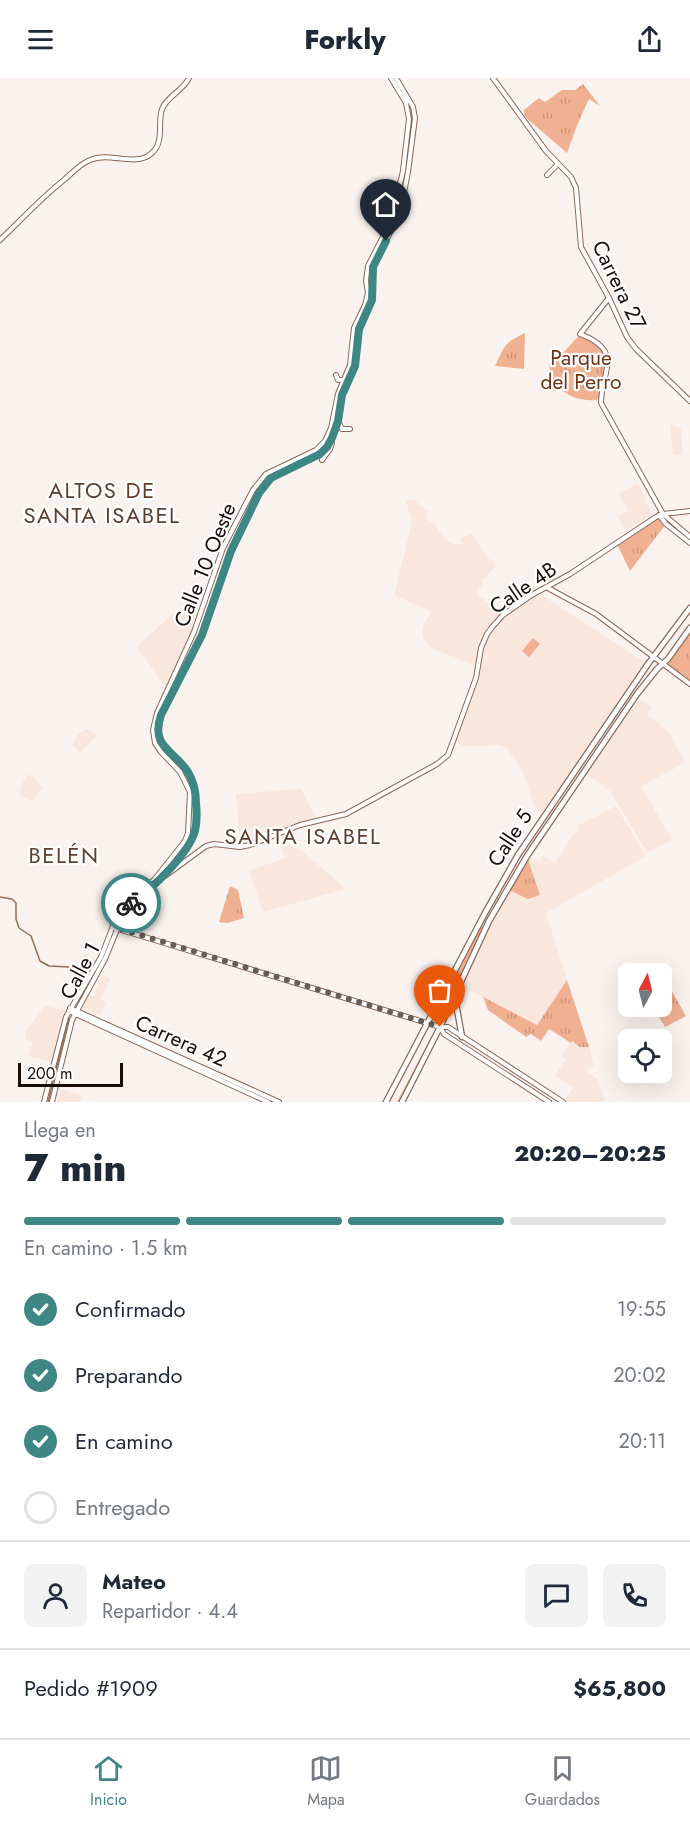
<!DOCTYPE html>
<html lang="es">
<head>
<meta charset="utf-8">
<style>
  body { margin:0; font-family:Jost,sans-serif; background:#f2f2f3; color:#1f2937; height:100vh; display:flex; flex-direction:column; font-size:22px; white-space:nowrap }
  * { box-sizing:border-box; margin:0 }
  p { font-size:20px; color:#747a83 }
  .icon { flex:none; width:33px; height:33px; fill:none; stroke:currentColor; stroke-width:2; stroke-linecap:round; stroke-linejoin:round }
  .map { position:relative; height:1024px; overflow:hidden }
  .details { display:flex; flex-direction:column; background:#fff; flex:1 }
  .details>* { flex:none }
  .needle { width:39px; rotate:7deg }
  .controls { position:absolute; left:618px; top:885px; display:grid; gap:12px }
  .controls a { display:grid; place-items:center; width:54px; height:54px; border-radius:9px; background:#fff; box-shadow:0 6px 24px #0002; font-size:30px }
  .scale { position:absolute; left:18px; bottom:15px; width:105px; box-sizing:border-box; padding-left:6px; border:3px solid #190c07; border-top:0; font-size:16px; line-height:21px; white-space:nowrap; color:#190c07; -webkit-text-stroke:4px #fff; paint-order:stroke }
  .pin { position:absolute; display:grid; place-items:center; width:51px; height:51px; color:#fff; margin:-62px -26px; border-radius:50% 50% 50% 0; rotate:-45deg; box-shadow:0 0 6px #0007 }
  .pin .icon { rotate:45deg }
  .courier { position:absolute; display:grid; place-items:center; width:60px; height:60px; margin:-30px; border:4px solid #3f8785; border-radius:50%; background:#fff; color:#222; box-shadow:0 2px 8px #0007 }
  .head em { font-style:normal; font-weight:800 }
  .head div { display:flex; flex-direction:column-reverse }
  .head { display:flex; align-items:center; justify-content:space-between; height:102px; padding:0 24px }
  h1 { font-size:39px; font-weight:800; line-height:45px }
  .bar { display:grid; grid-template-columns:repeat(4,1fr); gap:9px 6px; align-content:center; height:72px; padding:0 24px }
  .bar i { height:8px; border-radius:4px; background:#e0e1e3 }
  .bar .current { background:#3f8785 }
  .bar p { grid-column:span 4 }
  .line { display:flex; align-items:center; gap:15px; padding:0 24px; border-top:2px solid #e0e1e3 }
  .line div { flex:1 }
  .round { display:grid; place-items:center; flex:none; width:63px; height:63px; border-radius:9px; background:#f2f2f3 }
  ol { padding:0 24px; list-style:none }
  li { display:flex; align-items:center; gap:18px; height:66px }
  li p { margin-inline-start:auto }
  li .icon { padding:6px; border-radius:50%; background:#3f8785; color:#fff; stroke-width:4 }
  li:last-child { color:#747a83 }
  li i { width:33px; height:33px; border:3px solid #e0e1e3; border-radius:50% }
  header { display:flex; justify-content:space-between; align-items:center; height:78px; padding:0 24px; background:#fff; font-size:27px; font-weight:800 }
  .menu { display:flex; justify-content:space-around; align-items:center; height:84px; border-top:2px solid #e0e1e3; background:#fff; font-size:16px; color:#747a83 }
  .menu a { display:grid; justify-items:center; gap:3px }
  .menu .current { color:#3f8785 }
  .map>svg:first-child { display:block }
</style>
</head>
<body>
<header><svg class="icon" aria-label="menu" viewBox="0 0 24 24"><path d="M4 6h16M4 12h16M4 18h16"/></svg>Forkly<svg class="icon" aria-label="share" viewBox="0 0 24 24"><path d="M12 15V3M7 8l5-5 5 5M5 13v7h14v-7"/></svg></header>
<div class="map">
<svg width="690" height="1024" viewBox="0 0 690 1024">
  <defs>
    <pattern id="park-tufts" width="24" height="20" patternUnits="userSpaceOnUse" patternTransform="scale(1.5)"><rect width="24" height="20" fill="#efb192"/><path d="M3 7l-1-3M5 7V3M7 7l1-3M15 17l-1-3M17 17v-4M19 17l1-3" fill="none" stroke="#cc977c"/></pattern>
  </defs>
  <rect width="100%" height="100%" fill="#faf2ef"/>
  <path fill="#f9e7de" d="M675 347 681 351 682 376 673 377 670 348Z
    M638 405 645 419 643 421 653 436 626 452 618 439 628 432 619 416Z
    M414 422 429 434 426 440 435 447 443 459 454 467 463 466 461 461 471 455 485 476 496 488 481 503 484 506 476 515 503 537 534 516 538 518 541 517 648 586 548 732 541 733 534 728 526 700 515 681 507 671 499 667 463 668 456 663 477 592 471 586 430 569 424 562 422 553 424 545 432 534 394 517 412 444 406 423Z
    M186 530 195 532 200 538 167 612 137 569 171 537Z
    M639 621 652 629 647 637 672 656 671 658 685 685 641 708 672 762 647 775 610 713 586 696Z
    M87 651 97 658 80 675 72 667 78 656Z
    M29 696 43 709 33 723 23 720 19 716 23 704Z
    M301 711 318 743 240 769 236 716Z
    M616 728 646 778 546 835 567 902 537 947 459 907 507 811 540 817 529 783 534 780 539 783 543 778 555 785 573 757 578 752 577 748Z
    M278 761 302 773 346 811 263 834 249 793 285 780Z
    M84 876 96 882 90 891 78 883Z
    M102 897 110 900 101 922 106 925 101 937 82 930 89 917 93 918Z
    M45 928 69 933 54 984 28 978 33 964 25 961 26 953Z
    M572 963 580 969H589L594 988 585 993 598 1001 605 1024H563L573 1010 555 997 566 981 562 977Z
    M60 1011 82 1017 80 1024H57Z"/>
  <path fill="#efb192" d="M533 560 540 566 529 579 522 573Z
    M480 849 484 850 442 939 432 937 449 904 450 911Z
    M432 957 434 958 402 1024H397Z"/>
  <path fill="url(#park-tufts)" d="M583 6 600 28 589 21 578 45 567 75 524 38V32L539 20 545 24 562 12H575Z
    M525 255 524 291 495 288C505 267 504 265 525 255Z
    M580 256C615 269 606 289 601 319L596 322C572 324 552 311 549 286L566 272Z
    M659 437 666 446 630 493 616 464Z
    M690 550V606L663 585Z
    M527 778 540 817 528 821 507 811Z
    M230 808 238 812 244 840 228 845 219 844Z
    M664 899 686 938 665 949 653 929 662 928V900Z
    M567 902 589 969H580L572 963 571 965 549 951 541 963 531 956 526 959 488 932 483 919 537 947Z"/>
  <g fill="none" stroke-linecap="round" stroke-linejoin="round">
    <path stroke="#9a6a53" stroke-width="1.5" d="M0 819 12 821 16 825V841L19 850 31 858 40 883 49 888 69 889 78 900
      M48 1024 69 940"/>
    <defs>
      <path id="tertiary" d="M493 0 546 73 571 99 576 110 581 169 609 220 627 259 636 271 690 323
        M547 97 558 86
        M0 162C21 142 41 120 64 102 72 95 80 86 90 82 110 73 136 90 152 75 165 63 157 45 162 31 167 18 183 13 189 0
        M609 220 580 256C625 273 601 294 601 325L663 436 690 459
        M659 437 666 446 690 465
        M546 509 596 536 690 606
        M165 798 206 768 214 766 240 769 250 767 300 747 346 736 437 686 448 677 476 600 481 570 487 556 493 548 503 537 530 518 570 496 656 439 663 436 690 433
        M115 850 427 945
        M70 930 279 1024
        M69 933 268 1024"/>
      <path id="secondary" d="M336 297 338 302H344
        M338 343 342 351H350
        M322 382 330 371 332 365
        M427 945 440 949H448L563 1024
        M440 949 444 956 549 1024
        M44 1024 66 939 101 879 120 830 129 821 154 802 185 763 188 755 190 714 180 694 161 674 155 665 153 652 157 635 194 554 223 470 253 412 266 396 316 372 325 363 331 350 338 316 350 287 354 250 365 227 368 215 366 203 368 188 391 143 403 93 409 41 406 25 391 0
        M52 1024 72 942 105 881 125 832 132 824 162 800 189 766 195 752 197 738 193 705 184 689 164 669 158 658V646L161 637 202 557 231 473 259 415 271 400 320 376 329 366 336 352 342 317 355 288 359 251 372 222 373 189 400 135 408 94 415 40 413 29 396 0"/>
      <path id="primary" d="M455 920 462 959
        M386 1024 485 835 518 777 648 586 690 530
        M402 1024 440 949 489 843 527 778 637 616 657 591 668 581 690 550"/>
    </defs>
    <use href="#tertiary" stroke="#896858" stroke-width="6"/>
    <use href="#secondary" stroke="#896858" stroke-width="6"/>
    <use href="#primary" stroke="#896858" stroke-width="7"/>
    <use href="#tertiary" stroke="#fff" stroke-width="4"/>
    <use href="#secondary" stroke="#fff" stroke-width="4"/>
    <use href="#primary" stroke="#fff" stroke-width="4.5"/>
  </g>
  <g fill="none" stroke-linecap="round" stroke-linejoin="round">
    <path stroke="#685c58" stroke-width="6" stroke-dasharray="0 10.8" d="M131 825 125 832 118 850 440 949"/>
    <path stroke="#3f8785" stroke-width="8" d="M131 825C152 811 188 777 195 753 197 744 197 735 196 725 196 714 194 704 188 694 174 672 150 669 161 637L202 557 231 473 259 415 271 400 320 376 327 369 332 360 338 343 342 317 355 288 359 251 372 222 373 189 386 163"/>
  </g>
  <g text-anchor="middle" stroke-width="4.5" stroke-linejoin="round" paint-order="stroke">
    <g font-size="21" fill="#190c07" stroke="#fff">
      <text transform="translate(619 207) rotate(64)" y="7">Carrera 27</text>
      <text transform="translate(205 487) rotate(-68)" y="7">Calle 10 Oeste</text>
      <text transform="translate(523 510) rotate(-34)" y="7">Calle 4B</text>
      <text transform="translate(510 760) rotate(-57)" y="7">Calle 5</text>
      <text transform="translate(80 893) rotate(-62)" y="7">Calle 1</text>
      <text transform="translate(181 963) rotate(24)" y="7">Carrera 42</text>
    </g>
    <g font-size="21" fill="#6f3512" stroke="#fff">
      <text x="581" y="287">Parque<tspan x="581" dy="24">del Perro</tspan></text>
    </g>
    <g font-size="22" letter-spacing="1.5" fill="#5c3e2f" stroke="#fff">
      <text x="102" y="420">ALTOS DE<tspan x="102" dy="25">SANTA ISABEL</tspan></text>
      <text x="303" y="766">SANTA ISABEL</text>
      <text x="64" y="785">BELÉN</text>
    </g>
  </g>
</svg>
<div class="controls">
<a><svg class="needle" viewBox="-14 -14 28 28"><path d="M0-13l5 13h-10z" fill="#e53935"/><path d="M0 13l5-13h-10z" fill="#747a83"/></svg></a>
<a><svg class="icon" aria-label="locate" viewBox="0 0 24 24"><circle cx="12" cy="12" r="6"/><path d="M12 2v4M12 18v4M2 12h4M18 12h4"/></svg></a>
</div>
<div class="scale">200 m</div>
<div class="pin" style="left:440px;top:949px;background:#ea580c"><svg class="icon" aria-label="bag" viewBox="0 0 24 24"><path d="M5 8h14l-1 12H6zM9 8a3 3 0 0 1 6 0"/></svg></div>
<div class="pin" style="left:386px;top:163px;background:#1f2937"><svg class="icon" aria-label="home" viewBox="0 0 24 24"><path d="M3 11l9-7 9 7M6 9v11h12V9"/></svg></div>
<div class="courier" style="left:131px;top:825px"><svg class="icon" aria-label="bike" viewBox="0 0 24 24"><circle cx="6" cy="16" r="4"/><circle cx="18" cy="16" r="4"/><path d="M6 16l4-8h5l3 8M10 8l3 8H6M13 5h3"/></svg></div>
</div>
<section class="details">
<div class="head"><div><h1>7 min</h1><p>Llega en</p></div><em>20:20–20:25</em></div>
<div class="bar"><i class="current"></i><i class="current"></i><i class="current"></i><i></i><p>En camino · 1.5 km</p></div>
<ol>
<li><svg class="icon" aria-label="check" viewBox="0 0 24 24"><path d="M5 12l5 5 9-10"/></svg>Confirmado<p>19:55</p></li>
<li><svg class="icon" aria-label="check" viewBox="0 0 24 24"><path d="M5 12l5 5 9-10"/></svg>Preparando<p>20:02</p></li>
<li><svg class="icon" aria-label="check" viewBox="0 0 24 24"><path d="M5 12l5 5 9-10"/></svg>En camino<p>20:11</p></li>
<li><i></i>Entregado</li>
</ol>
<div class="line" style="height:108px"><a class="round"><svg class="icon" aria-label="person" viewBox="0 0 24 24"><circle cx="12" cy="8" r="4"/><path d="M4 21q1-7 8-7t8 7"/></svg></a><div><b>Mateo</b><p>Repartidor · 4.4</p></div><a class="round"><svg class="icon" aria-label="chat" viewBox="0 0 24 24"><path d="M4 5h16v11H9l-5 4z"/></svg></a><a class="round"><svg class="icon" aria-label="phone" viewBox="0 0 24 24"><path d="M5 4h4l2 5-3 2q2 4 5 5l2-3 5 2v4C11 20 4 13 5 4z"/></svg></a></div>
<div class="line" style="height:78px"><div>Pedido #1909</div><b>$65,800</b></div>
</section>
<nav class="menu">
<a class="current"><svg class="icon" aria-label="home" viewBox="0 0 24 24"><path d="M3 11l9-7 9 7M6 9v11h12V9"/></svg>Inicio</a>
<a><svg class="icon" aria-label="map" viewBox="0 0 24 24"><path d="M3 6l6-2 6 2 6-2v14l-6 2-6-2-6 2zM9 4v14M15 6v14"/></svg>Mapa</a>
<a><svg class="icon" aria-label="saved" viewBox="0 0 24 24"><path d="M7 4h10v16l-5-4-5 4z"/></svg>Guardados</a>
</nav>
</body>
</html>
